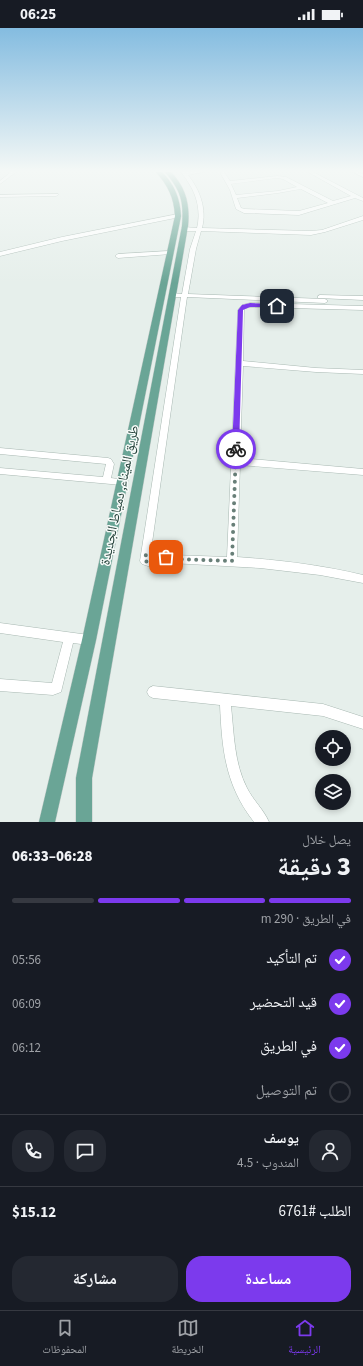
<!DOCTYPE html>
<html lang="ar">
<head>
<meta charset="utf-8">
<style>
  body { margin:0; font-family:"Source Sans 3","Noto Naskh Arabic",sans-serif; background:#242831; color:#f1f3f6; direction:rtl; height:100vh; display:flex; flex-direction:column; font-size:15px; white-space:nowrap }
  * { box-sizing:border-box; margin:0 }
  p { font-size:13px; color:#9ea1a6 }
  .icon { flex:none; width:22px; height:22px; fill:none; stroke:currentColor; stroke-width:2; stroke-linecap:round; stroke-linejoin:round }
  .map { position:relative; height:794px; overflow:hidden; direction:ltr }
  .details { display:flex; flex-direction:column; background:#171b24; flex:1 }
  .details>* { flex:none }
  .fabs { position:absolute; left:315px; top:702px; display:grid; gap:8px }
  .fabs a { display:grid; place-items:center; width:36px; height:36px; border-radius:50%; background:#171b24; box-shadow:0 2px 6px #0003; font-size:20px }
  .pin { position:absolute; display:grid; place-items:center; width:34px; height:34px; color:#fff; margin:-17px; border-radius:8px; box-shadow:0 2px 6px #0006 }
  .courier { position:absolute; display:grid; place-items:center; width:40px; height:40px; margin:-20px; border:3px solid #7c3aed; border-radius:50%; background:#fff; color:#222; box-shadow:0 1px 5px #0007 }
  .headline em { font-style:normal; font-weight:800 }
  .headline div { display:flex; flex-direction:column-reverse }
  .headline { display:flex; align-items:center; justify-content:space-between; height:68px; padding:0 12px }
  h1 { font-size:26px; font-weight:800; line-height:30px }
  .bar { display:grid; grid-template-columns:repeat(4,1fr); gap:6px 4px; align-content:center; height:48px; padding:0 12px }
  .bar i { height:5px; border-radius:3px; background:#363941 }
  .bar .active { background:#7c3aed }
  .bar p { grid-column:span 4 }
  .line { display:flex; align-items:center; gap:10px; padding:0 12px; border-top:1px solid #363941 }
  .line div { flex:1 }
  .round { display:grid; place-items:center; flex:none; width:42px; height:42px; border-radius:16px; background:#242831 }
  ol { padding:0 12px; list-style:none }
  li { display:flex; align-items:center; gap:12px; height:44px }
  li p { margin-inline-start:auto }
  li .icon { padding:4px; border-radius:50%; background:#7c3aed; color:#fff; stroke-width:4 }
  li:last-child { color:#9ea1a6 }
  li i { width:22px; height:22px; border:2px solid #363941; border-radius:50% }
  .primary-button { display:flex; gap:8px; margin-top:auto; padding:8px 12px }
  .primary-button a { flex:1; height:46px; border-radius:16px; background:#7c3aed; color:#fff; font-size:16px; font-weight:800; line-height:46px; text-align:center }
  .primary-button a+a { background:#242831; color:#f1f3f6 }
  .status { display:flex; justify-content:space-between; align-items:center; height:28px; padding:0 20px; background:#171b24; direction:ltr }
  .status svg { height:11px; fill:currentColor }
  .tab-bar { display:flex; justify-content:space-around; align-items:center; height:56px; border-top:1px solid #363941; background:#171b24; font-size:11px; color:#9ea1a6 }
  .tab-bar a { display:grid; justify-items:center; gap:2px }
  .tab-bar .active { color:#7c3aed }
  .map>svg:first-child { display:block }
</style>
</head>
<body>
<div class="status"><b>06:25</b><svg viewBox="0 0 49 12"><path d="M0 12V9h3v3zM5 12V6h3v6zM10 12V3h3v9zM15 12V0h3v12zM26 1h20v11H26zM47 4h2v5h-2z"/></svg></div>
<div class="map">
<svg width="363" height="794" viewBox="0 0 363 794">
  <rect width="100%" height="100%" fill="#e6efeb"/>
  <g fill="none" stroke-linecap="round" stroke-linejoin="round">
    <defs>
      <path id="minor" d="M11 144H16L0 156V153Z
        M181 144H204L188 147C200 162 207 181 202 200L311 203 322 202 363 188V192L325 204 311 207 201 203 196 221 188 266 325 271 328 273 325 275 187 269 151 522 172 527 227 529 238 282 242 277 250 275 363 278V282L250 279 246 280 244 282 243 333 316 340 363 342V346L316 344 243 338 240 430 363 441V447L240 437 237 529C279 532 321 537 363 547V555L320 547 260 540 171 535 154 540 142 536 140 533 181 269H172L169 267 172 265 182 266 190 221 196 203H184L181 201 184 199 197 200C201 184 197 167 188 154 186 150 183 147 181 144Z
        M220 144H224L230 153 277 148 286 149 333 173 351 168 308 144H313L363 170V173L355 170 299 187 244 185 236 181 230 162ZM277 150 283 151 297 159 278 163 236 167 231 156ZM301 161 328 175 299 183 245 181 241 180 237 170 278 165Z
        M353 144H358L363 146V149Z
        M58 166V167L56 168 0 169V167Z
        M178 186 180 187V189L62 213 0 228V224L62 209Z
        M169 223 171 224V226L118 230 115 228 118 226Z
        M320 267 363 268V272L318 270V268Z
        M0 420 108 430 111 431 114 436 111 450 125 452 126 454 125 456 122 457 0 446V440L103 449 106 436 0 426Z
        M0 595 89 607 93 608 94 612 93 616 89 617 73 615 61 664 53 667 0 663V651L52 655 63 614 0 605Z
        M153 658 323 676 363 689V701L323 688 231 678C234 705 234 735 247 760 253 772 264 782 269 794H254C225 757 222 721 220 677L153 670 149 668 147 664 149 660Z"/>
      <path id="major" d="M156 144H162C174 156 180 170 181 188L96 612 55 794H39L82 612 175 188C174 169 168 158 156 144Z
        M165 144H171C186 160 190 176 188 198L92 750V794H76V750L182 198C184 173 181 163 165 144Z"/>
    </defs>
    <use href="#minor" stroke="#a8b8b2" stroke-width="1"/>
    <use href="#major" stroke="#c2cac8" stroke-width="1"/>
    <use href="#minor" fill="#fff" fill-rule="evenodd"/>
    <use href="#major" fill="#6aa596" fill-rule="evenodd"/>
  </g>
  <linearGradient id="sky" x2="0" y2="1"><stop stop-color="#84bce0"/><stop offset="0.56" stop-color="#f4f8f6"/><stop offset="1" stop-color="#f4f8f6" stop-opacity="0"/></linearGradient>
  <rect width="363" height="255" fill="url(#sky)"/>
  <path fill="#7c3aed" d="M250 275 277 276 280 278 277 279H250L243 282 239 421 236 423 232 421 238 282 242 277Z"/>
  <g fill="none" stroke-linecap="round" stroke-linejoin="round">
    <path stroke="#687f78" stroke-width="4" stroke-dasharray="0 7.2" d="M166 529 146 526 145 533 151 535 171 531 232 533 236 421"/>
  </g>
  <g text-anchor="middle" stroke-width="3" stroke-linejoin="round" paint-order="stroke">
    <g font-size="14" fill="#24423a" stroke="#f7fbf9">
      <text transform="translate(119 467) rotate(-78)" y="5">طريق الميناء, دمياط الجديدة</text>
    </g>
  </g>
</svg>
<div class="fabs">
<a><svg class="icon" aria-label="locate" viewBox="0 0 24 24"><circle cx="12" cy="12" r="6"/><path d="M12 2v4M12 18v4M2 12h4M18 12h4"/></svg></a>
<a><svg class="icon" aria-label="layers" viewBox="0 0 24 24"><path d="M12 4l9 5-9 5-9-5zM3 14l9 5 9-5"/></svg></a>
</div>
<div class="pin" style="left:166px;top:529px;background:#ea580c"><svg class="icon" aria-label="bag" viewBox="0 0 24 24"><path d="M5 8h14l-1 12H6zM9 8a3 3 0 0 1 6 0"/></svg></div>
<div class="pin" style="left:277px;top:278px;background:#1f2937"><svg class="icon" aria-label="home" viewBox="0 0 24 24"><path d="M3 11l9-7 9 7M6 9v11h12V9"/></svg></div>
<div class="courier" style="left:236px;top:421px"><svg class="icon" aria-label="bike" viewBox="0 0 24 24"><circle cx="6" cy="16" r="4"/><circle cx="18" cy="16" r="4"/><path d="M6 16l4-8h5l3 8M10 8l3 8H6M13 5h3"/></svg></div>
</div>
<section class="details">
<div class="headline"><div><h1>3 دقيقة</h1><p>يصل خلال</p></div><em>06:28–06:33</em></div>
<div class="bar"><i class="active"></i><i class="active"></i><i class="active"></i><i></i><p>في الطريق · 290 m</p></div>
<ol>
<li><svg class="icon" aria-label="check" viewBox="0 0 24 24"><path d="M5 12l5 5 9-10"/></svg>تم التأكيد<p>05:56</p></li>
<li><svg class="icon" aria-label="check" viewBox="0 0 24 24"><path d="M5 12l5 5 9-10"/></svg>قيد التحضير<p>06:09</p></li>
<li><svg class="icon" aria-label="check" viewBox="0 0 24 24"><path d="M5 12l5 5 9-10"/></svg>في الطريق<p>06:12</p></li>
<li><i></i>تم التوصيل</li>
</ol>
<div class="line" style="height:72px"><a class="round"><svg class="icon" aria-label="person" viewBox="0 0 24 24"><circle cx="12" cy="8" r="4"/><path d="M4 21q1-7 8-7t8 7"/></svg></a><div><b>يوسف</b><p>المندوب · 4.5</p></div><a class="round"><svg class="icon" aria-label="chat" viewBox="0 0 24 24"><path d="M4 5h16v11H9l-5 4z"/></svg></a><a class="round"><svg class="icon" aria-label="phone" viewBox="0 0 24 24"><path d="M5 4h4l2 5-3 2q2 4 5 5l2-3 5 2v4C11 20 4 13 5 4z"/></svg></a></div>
<div class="line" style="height:52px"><div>الطلب #6761</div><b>$15.12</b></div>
<div class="primary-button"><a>مساعدة</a><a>مشاركة</a></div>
</section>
<nav class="tab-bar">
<a class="active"><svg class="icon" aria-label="home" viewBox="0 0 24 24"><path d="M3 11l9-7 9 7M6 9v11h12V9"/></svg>الرئيسية</a>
<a><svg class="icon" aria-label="map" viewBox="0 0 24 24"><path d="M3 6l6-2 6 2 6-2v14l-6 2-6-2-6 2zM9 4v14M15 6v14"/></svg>الخريطة</a>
<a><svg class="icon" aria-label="saved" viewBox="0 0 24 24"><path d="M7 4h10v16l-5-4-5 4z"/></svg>المحفوظات</a>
</nav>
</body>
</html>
